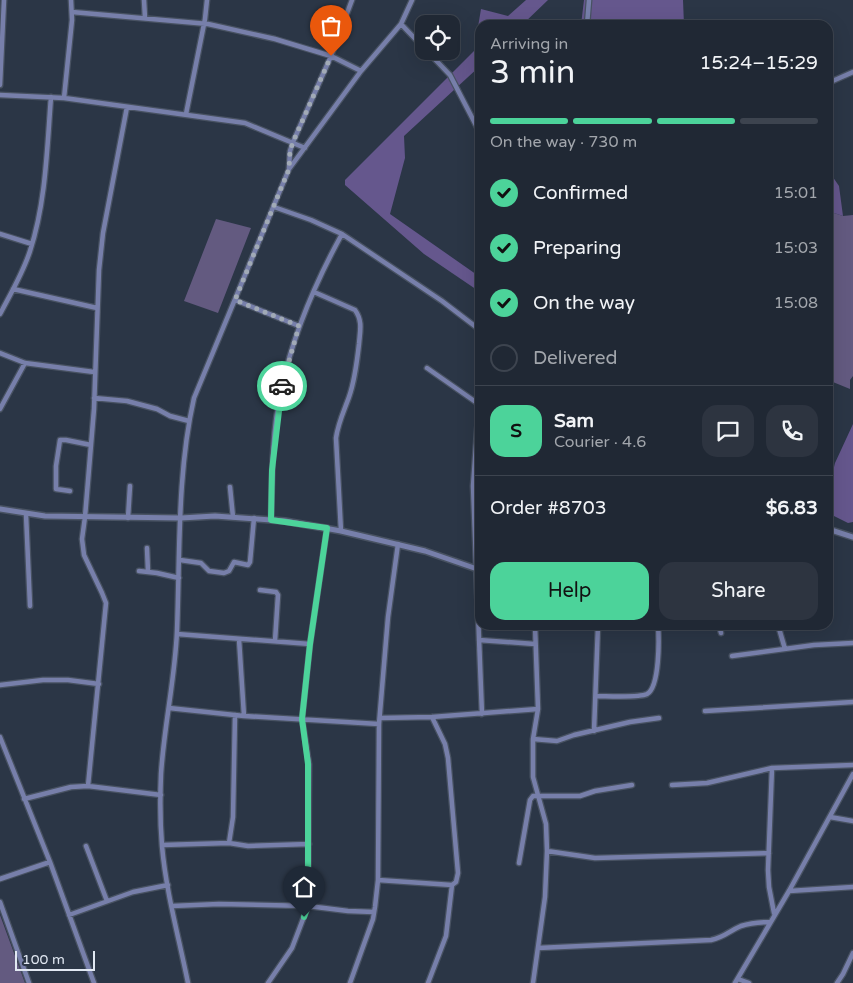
<!DOCTYPE html>
<html lang="en">
<head>
<meta charset="utf-8">
<style>
  body { margin:0; font-family:"Varela Round",sans-serif; background:#2d3440; color:#f1f3f6; height:100vh; display:flex; flex-direction:column; font-size:19px; white-space:nowrap }
  * { box-sizing:border-box; margin:0 }
  p { font-size:16px; color:#a2a6ac }
  .icon { flex:none; width:28px; height:28px; fill:none; stroke:currentColor; stroke-width:2; stroke-linecap:round; stroke-linejoin:round }
  .map { position:relative; flex:1; overflow:hidden }
  .side { position:absolute; left:475px; top:20px; width:358px; height:610px; display:flex; flex-direction:column; background:#202834; border-radius:15px; box-shadow:0 5px 20px #0002,0 0 0 1px #3d444f }
  .side>* { flex:none }
  .tools { position:absolute; left:415px; top:15px; display:grid; gap:10px }
  .tools a { display:grid; place-items:center; width:45px; height:45px; border-radius:10px; background:#202834; box-shadow:0 5px 20px #0002,0 0 0 1px #3d444f; font-size:25px }
  .scale { position:absolute; left:15px; bottom:12px; width:80px; box-sizing:border-box; padding-left:5px; border:2px solid #e1e8f2; border-top:0; font-size:14px; line-height:18px; white-space:nowrap; color:#e1e8f2; -webkit-text-stroke:4px #2b3646; paint-order:stroke }
  .pin { position:absolute; display:grid; place-items:center; width:42px; height:42px; color:#fff; margin:-51px -21px; border-radius:50% 50% 50% 0; rotate:-45deg; box-shadow:0 0 5px #0007 }
  .pin .icon { rotate:45deg }
  .courier { position:absolute; display:grid; place-items:center; width:50px; height:50px; margin:-25px; border:4px solid #4cd39a; border-radius:50%; background:#fff; color:#222; box-shadow:0 1px 6px #0007 }
  .head em { font-style:normal; font-weight:600 }
  .head div { display:flex; flex-direction:column-reverse }
  .head { display:flex; align-items:center; justify-content:space-between; height:85px; padding:0 15px }
  h1 { font-size:32px; font-weight:600; line-height:38px }
  .bar { display:grid; grid-template-columns:repeat(4,1fr); gap:8px 5px; align-content:center; height:60px; padding:0 15px }
  .bar i { height:6px; border-radius:4px; background:#3d444f }
  .bar .active { background:#4cd39a }
  .bar p { grid-column:span 4 }
  .line { display:flex; align-items:center; gap:12px; padding:0 15px; border-top:1px solid #3d444f }
  .line div { flex:1 }
  .round { display:grid; place-items:center; flex:none; width:52px; height:52px; border-radius:15px; background:#2d3440 }
  ol { padding:0 15px; list-style:none }
  li { display:flex; align-items:center; gap:15px; height:55px }
  li p { margin-inline-start:auto }
  li .icon { padding:5px; border-radius:50%; background:#4cd39a; color:#111; stroke-width:4 }
  li:last-child { color:#a2a6ac }
  li i { width:28px; height:28px; border:2px solid #3d444f; border-radius:50% }
  .button { display:flex; gap:10px; margin-top:auto; padding:10px 15px }
  .button a { flex:1; height:58px; border-radius:15px; background:#4cd39a; color:#111; font-size:20px; font-weight:600; line-height:58px; text-align:center }
  .button a+a { background:#2d3440; color:#f1f3f6 }
  .map>svg:first-child { display:block }
</style>
</head>
<body>
<div class="map">
<svg width="853" height="983" viewBox="0 0 853 983">
  <rect width="100%" height="100%" fill="#2b3646"/>
  <path fill="#635a80" d="M828 211 843 216 853 215V376L850 380V389L828 380Z
    M216 219 251 228 218 313 184 301Z
    M0 915 25 983H0Z"/>
  <path fill="#65578d" d="M526 0H548L522 25H480V66L404 136 405 158 390 214 480 277V292L424 254 345 185V180L474 51 481 9 508 16Z
    M584 0H683L684 25H581Z
    M828 170 839 186 843 216 828 211Z
    M853 424V522L848 523 828 513V492L835 463Z"/>
  <g fill="none" stroke-linecap="round" stroke-linejoin="round">
    <defs>
      <path id="minor" d="M144 0 145 18
        M72 12 208 24 275 39 331 56 361 71
        M401 24 424 48
        M587 25 589 0
        M427 51 450 75 480 133
        M828 83 853 72
        M0 85 4 0
        M0 95 64 98 245 123 305 148
        M64 98 72 20 71 0
        M186 114 205 19 207 0
        M289 168 290 151 293 142 331 56 352 0
        M274 207 311 220 342 234 442 301 480 330
        M0 234 32 244
        M13 289 97 308
        M314 292 355 310C363 321 360 331 359 344 357 362 355 380 349 397 344 411 338 423 336 438L341 531
        M235 300 299 326
        M0 314C11 293 23 273 30 251 46 202 47 148 51 97
        M0 353 25 363 94 372
        M427 368 480 405
        M94 398 127 401 157 409 170 416 189 421
        M479 405 473 486 482 714
        M0 409 25 363
        M230 487 233 517
        M70 491 56 489V466L60 440H66L91 445
        M26 514 30 606
        M128 518 130 486
        M271 520C272 477 272 432 281 390 293 335 315 283 342 234
        M147 548 148 572
        M180 560 201 563 209 571 224 573 229 571 234 562 248 565 250 562 254 518
        M139 571 157 573 179 578
        M260 590 276 592 278 595 275 641
        M719 625 721 633
        M778 625 785 649
        M177 634 310 644
        M239 639 244 716
        M479 640 535 644
        M732 656 814 645 853 643
        M0 685 43 680H68L99 684
        M596 696C607 696 639 698 647 694 660 687 659 638 658 625
        M169 708 244 716 379 724
        M705 711 853 702
        M380 718 432 717 538 709
        M594 731 598 625
        M0 737 50 862 94 983
        M533 739 557 741 574 735 630 722 659 718
        M772 768 768 870 769 887 774 913
        M672 785 707 783 772 768 853 765
        M88 786 106 603 102 593 84 555 82 539 85 517 94 409 99 270 103 233 127 107
        M24 799 71 787 88 786 161 795
        M830 817 853 821
        M229 843 233 817 235 715
        M162 845 229 843 248 846 309 844
        M86 846 107 901
        M547 851 595 858 769 853
        M519 863 530 800 533 796H580L595 791 632 785
        M0 879 50 862
        M378 880 452 885
        M789 891 853 887
        M0 902 29 983
        M172 906 219 904 308 906 348 911 374 912
        M69 915 133 892 168 885
        M538 948 711 940C725 937 729 931 741 926 750 923 760 922 770 922
        M738 979 749 983
        M188 983C179 938 166 892 162 846 160 822 160 797 161 774 164 726 175 679 177 631 180 554 177 473 194 398L289 169 361 71 401 24 412 0
        M268 983 292 948 308 906 309 764 302 719 310 644 327 528
        M350 983 373 919 375 907 378 880 379 724 388 617 398 544
        M428 983 446 936 452 885 456 882 458 873 448 758 445 744 432 717
        M533 983 545 897 547 851 546 824 533 777V739L538 709 535 625
        M735 983 789 891 853 774
        M837 983 843 974 853 953"/>
      <path id="tertiary" d="M0 509 45 516 181 518 215 516 285 521 341 531 425 551 480 570
        M828 529 853 537"/>
    </defs>
    <use href="#minor" stroke="#485262" stroke-width="7"/>
    <use href="#tertiary" stroke="#485262" stroke-width="8"/>
    <use href="#minor" stroke="#777faa" stroke-width="4.5"/>
    <use href="#tertiary" stroke="#777faa" stroke-width="5"/>
  </g>
  <g fill="none" stroke-linecap="round" stroke-linejoin="round">
    <path stroke="#a1aab6" stroke-width="5" stroke-dasharray="0 9" d="M282 386 299 326 235 300 289 169 290 151 293 142 331 56"/>
    <path stroke="#4cd39a" stroke-width="6" d="M282 386 272 470 271 520 327 528 310 644 302 719 308 764V906L304 917"/>
  </g>
</svg>
<div class="tools">
<a><svg class="icon" aria-label="locate" viewBox="0 0 24 24"><circle cx="12" cy="12" r="6"/><path d="M12 2v4M12 18v4M2 12h4M18 12h4"/></svg></a>
</div>
<div class="scale">100 m</div>
<div class="pin" style="left:331px;top:56px;background:#ea580c"><svg class="icon" aria-label="bag" viewBox="0 0 24 24"><path d="M5 8h14l-1 12H6zM9 8a3 3 0 0 1 6 0"/></svg></div>
<div class="pin" style="left:304px;top:917px;background:#1f2937"><svg class="icon" aria-label="home" viewBox="0 0 24 24"><path d="M3 11l9-7 9 7M6 9v11h12V9"/></svg></div>
<div class="courier" style="left:282px;top:386px"><svg class="icon" aria-label="car" viewBox="0 0 24 24"><path d="M5 17H2v-5l4-1 3-4h7l3 4 3 1v5h-3M9 17h6M6 11h13"/><circle cx="7" cy="17" r="2"/><circle cx="17" cy="17" r="2"/></svg></div>
<section class="side">
<div class="head"><div><h1>3 min</h1><p>Arriving in</p></div><em>15:24–15:29</em></div>
<div class="bar"><i class="active"></i><i class="active"></i><i class="active"></i><i></i><p>On the way · 730 m</p></div>
<ol>
<li><svg class="icon" aria-label="check" viewBox="0 0 24 24"><path d="M5 12l5 5 9-10"/></svg>Confirmed<p>15:01</p></li>
<li><svg class="icon" aria-label="check" viewBox="0 0 24 24"><path d="M5 12l5 5 9-10"/></svg>Preparing<p>15:03</p></li>
<li><svg class="icon" aria-label="check" viewBox="0 0 24 24"><path d="M5 12l5 5 9-10"/></svg>On the way<p>15:08</p></li>
<li><i></i>Delivered</li>
</ol>
<div class="line" style="height:90px"><b class="round" style="background:#4cd39a;color:#111">S</b><div><b>Sam</b><p>Courier · 4.6</p></div><a class="round"><svg class="icon" aria-label="chat" viewBox="0 0 24 24"><path d="M4 5h16v11H9l-5 4z"/></svg></a><a class="round"><svg class="icon" aria-label="phone" viewBox="0 0 24 24"><path d="M5 4h4l2 5-3 2q2 4 5 5l2-3 5 2v4C11 20 4 13 5 4z"/></svg></a></div>
<div class="line" style="height:65px"><div>Order #8703</div><b>$6.83</b></div>
<div class="button"><a>Help</a><a>Share</a></div>
</section>
</div>
</body>
</html>
